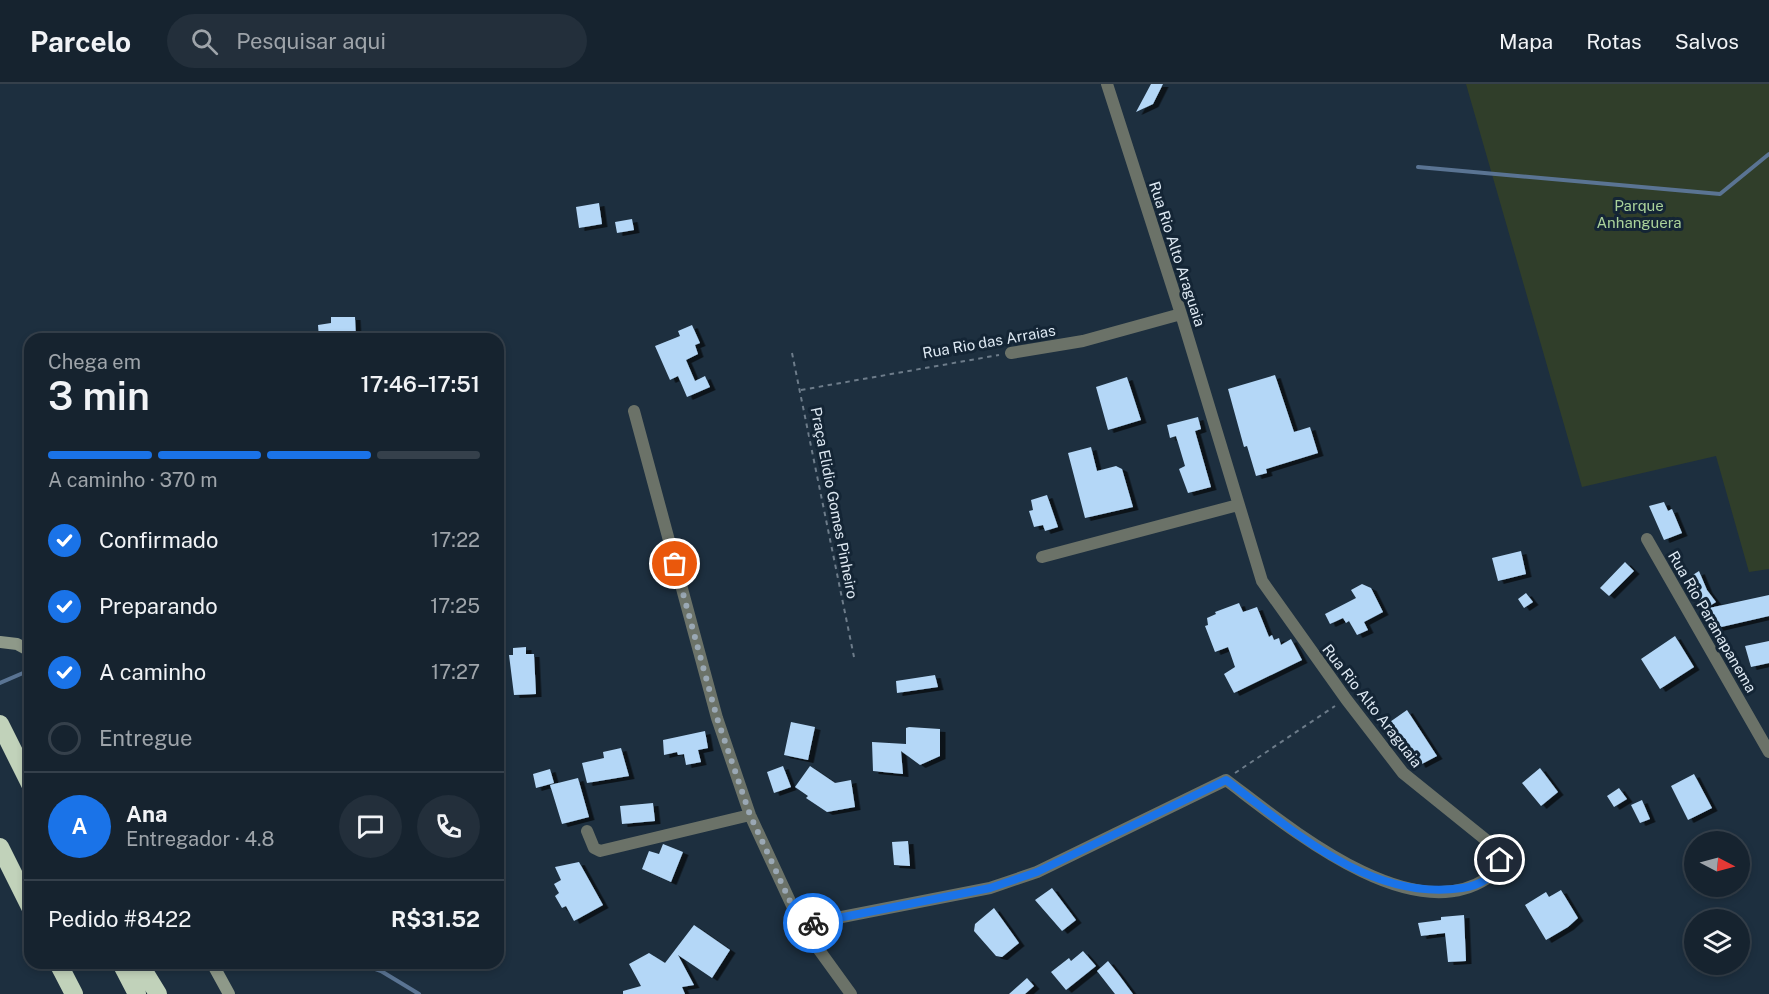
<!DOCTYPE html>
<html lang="pt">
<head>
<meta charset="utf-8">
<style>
  body { margin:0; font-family:"Public Sans",sans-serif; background:#232f3b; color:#f1f3f6; height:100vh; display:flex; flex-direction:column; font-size:22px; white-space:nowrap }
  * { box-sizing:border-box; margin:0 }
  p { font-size:20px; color:#9ea4aa }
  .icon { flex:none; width:33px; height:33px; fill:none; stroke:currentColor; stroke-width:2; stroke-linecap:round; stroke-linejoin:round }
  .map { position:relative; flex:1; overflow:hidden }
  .drawer { position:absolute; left:24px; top:249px; width:480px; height:636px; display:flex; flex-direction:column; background:#16232f; border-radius:18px; box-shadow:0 3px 9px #0003,0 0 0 2px #35404b }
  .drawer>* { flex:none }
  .needle { width:39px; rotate:96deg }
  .tools { position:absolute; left:1684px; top:747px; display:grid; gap:12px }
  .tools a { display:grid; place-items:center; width:66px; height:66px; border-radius:50%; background:#16232f; box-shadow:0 3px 9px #0003,0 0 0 2px #35404b; font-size:30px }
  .pin { position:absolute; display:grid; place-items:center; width:51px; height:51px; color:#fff; margin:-26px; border:3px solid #fff; border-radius:50%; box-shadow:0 2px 6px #0007 }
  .courier { position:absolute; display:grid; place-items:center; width:60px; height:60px; margin:-30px; border:4px solid #1a73e8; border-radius:50%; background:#fff; color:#222; box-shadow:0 2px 8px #0007 }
  .head em { font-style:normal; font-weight:600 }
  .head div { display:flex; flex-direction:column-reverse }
  .head { display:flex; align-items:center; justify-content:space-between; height:102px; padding:0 24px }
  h1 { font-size:39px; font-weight:600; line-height:45px }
  .bar { display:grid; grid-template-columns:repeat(4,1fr); gap:9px 6px; align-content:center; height:72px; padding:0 24px }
  .bar i { height:8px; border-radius:4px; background:#35404b }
  .bar .selected { background:#1a73e8 }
  .bar p { grid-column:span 4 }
  .line { display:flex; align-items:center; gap:15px; padding:0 24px; border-top:2px solid #35404b }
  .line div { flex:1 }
  .round { display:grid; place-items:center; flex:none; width:63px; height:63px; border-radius:32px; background:#232f3b }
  ol { padding:0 24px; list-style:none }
  li { display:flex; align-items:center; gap:18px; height:66px }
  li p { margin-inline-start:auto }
  li .icon { padding:6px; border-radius:50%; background:#1a73e8; color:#fff; stroke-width:4 }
  li:last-child { color:#9ea4aa }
  li i { width:33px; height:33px; border:3px solid #35404b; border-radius:50% }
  header { display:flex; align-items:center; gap:36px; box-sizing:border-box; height:84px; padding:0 30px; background:#16232f; border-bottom:2px solid #35404b }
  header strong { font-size:28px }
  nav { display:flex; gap:33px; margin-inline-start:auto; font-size:21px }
  .search { width:420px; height:54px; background:#232f3b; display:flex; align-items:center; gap:15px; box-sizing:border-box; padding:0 21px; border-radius:33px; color:#9ea4aa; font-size:22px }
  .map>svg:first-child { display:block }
</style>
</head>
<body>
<header>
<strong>Parcelo</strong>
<div class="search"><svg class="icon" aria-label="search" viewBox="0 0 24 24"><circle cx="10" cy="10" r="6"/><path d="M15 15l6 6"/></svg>Pesquisar aqui</div>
<nav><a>Mapa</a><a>Rotas</a><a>Salvos</a></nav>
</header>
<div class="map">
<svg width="1769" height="910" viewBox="0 0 1769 910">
  <defs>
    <filter id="shadow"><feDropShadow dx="5.5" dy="3" stdDeviation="0" flood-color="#0009"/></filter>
  </defs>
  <rect width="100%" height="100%" fill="#1d2f3f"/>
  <path fill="#303e2a" d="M1466 0H1769V485L1749 488 1716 372 1582 403Z"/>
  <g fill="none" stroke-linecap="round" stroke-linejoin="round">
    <path stroke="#5a7493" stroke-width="4" d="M1418 83 1720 110 1769 70
      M0 599 30 586
      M359 879 381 887 419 910"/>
  </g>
  <path fill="#b4d7f7" filter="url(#shadow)" d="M1151 0H1163L1153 20 1136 28Z
    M599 119 602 140 579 144 576 123Z
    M632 135 634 146 617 149 615 138Z
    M331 233H355L356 254H319L318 241 331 239Z
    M692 241 700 259 695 261 698 270 686 276 695 297 705 292 710 303 687 313 678 292 670 296 655 262 680 252 678 247Z
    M1275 291 1294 348 1310 343 1318 369 1266 385 1267 389 1256 392 1247 362 1244 363 1228 305Z
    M1127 293 1141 336 1108 346 1096 303Z
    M1198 333 1201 345 1195 347 1211 403 1188 409 1179 385 1185 382 1176 352 1170 354 1167 341Z
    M1091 363 1097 387 1116 382 1122 385 1133 423 1085 434 1068 369Z
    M1047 411 1058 443 1045 447 1043 441 1034 443 1029 427 1033 426 1031 416Z
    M1664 418 1668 427 1672 425 1682 449 1664 456 1649 422Z
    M1521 467 1526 490 1498 497 1492 474Z
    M1625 478 1634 487 1609 512 1600 504Z
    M1699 487 1707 506 1716 518 1705 525 1685 496Z
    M1362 500 1371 504 1383 528 1364 538 1368 546 1357 551 1349 537 1346 539 1343 534 1330 540 1325 530 1356 514 1351 506Z
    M1526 509 1533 518 1524 524 1518 515Z
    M1769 511V532L1717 544 1709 524Z
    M1239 519 1243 528 1257 523 1269 553 1272 551 1274 556 1279 554 1281 561 1291 555 1302 576 1234 609 1224 590 1235 583 1228 563 1215 568 1205 542 1208 541 1207 534 1216 530 1215 528Z
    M1675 552 1694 583 1660 605 1641 575Z
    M1769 557V579L1751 583 1745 562Z
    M526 563V570H534L536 610 514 611 509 571H513V564Z
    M935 591 938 603 897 609 896 597Z
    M1407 626 1437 672 1420 681 1412 664 1406 668 1387 640Z
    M791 638 815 643 808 676 784 671Z
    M909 643 940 645V672L920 681 901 667 903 690 873 687 872 658 906 660V644Z
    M705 647 708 664 698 666 701 678 686 681 684 670 678 671 677 668 664 671 663 656Z
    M621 664 629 692 587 699 582 679 604 674 603 668Z
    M783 682 791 703 774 709 767 688Z
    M810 682 835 699 851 696 855 723 827 728 806 714 808 712 795 703Z
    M1540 684 1558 708 1541 722 1522 699Z
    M550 685 554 699 536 704 533 690Z
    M1694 690 1712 724 1688 736 1671 702Z
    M578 694 589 733 562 740 550 701Z
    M1619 704 1627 715 1614 723 1607 712Z
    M1642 716 1650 735 1640 739 1631 721Z
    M653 719 655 737 622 740 620 722Z
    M908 757 910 782 894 781 892 758Z
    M663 760 683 768 671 798 642 785 649 767 659 770Z
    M579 778 603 821 574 837 566 822 562 824 555 812 559 809 554 800 561 796 555 783Z
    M1052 804 1076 836 1062 847 1035 816Z
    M1561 806 1578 834 1568 843 1546 856 1525 821 1546 808 1549 813Z
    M994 824 1019 859 1002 873 996 872 974 847 975 840Z
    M1464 831 1466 877 1448 878 1445 849 1421 852 1418 839 1441 836V833Z
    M694 841 730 866 712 894 678 871 694 901 682 903 685 910H623V907L641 902 629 880 649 869 665 879Z
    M1083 867 1096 882 1066 906 1051 888 1069 874 1071 877Z
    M1108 877 1119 891 1133 910H1115L1097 887Z
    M1027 894 1034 902 1025 910H1009Z"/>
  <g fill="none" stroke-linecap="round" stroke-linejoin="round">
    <path stroke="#6d7c8a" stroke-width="2" stroke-dasharray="4.5 4.5" stroke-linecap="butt" d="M792 269 854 573
      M801 306 999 271
      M1235 689 1335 622"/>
    <path stroke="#6b7268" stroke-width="12" d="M1011 269 1083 257 1181 230
      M634 327 717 634 750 731 801 841 851 910
      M1647 455 1769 668
      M1042 473 1238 421
      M587 747 594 764 600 767 750 731
      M801 841 990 804 1037 788 1226 696C1285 740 1408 845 1486 795 1498 787 1502 777 1496 764L1403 689 1346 615 1262 497 1181 230 1107 0"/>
    <path stroke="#8e9989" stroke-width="12" d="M0 558 17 560 30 567
      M212 879 229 910"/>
    <path stroke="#c1d2ba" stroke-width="18" d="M0 640 30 700
      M0 763 30 823
      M58 879 74 910
      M121 879 137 910
      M139 879 158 910"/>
  </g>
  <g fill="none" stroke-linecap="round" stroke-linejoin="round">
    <path stroke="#9aa8b4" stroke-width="6" stroke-dasharray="0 10.8" d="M675 480 717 634 750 731 801 841 813 839"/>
    <path stroke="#1a73e8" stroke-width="8" d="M813 839 990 804 1037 788 1226 696C1294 747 1370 818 1462 804 1478 802 1496 793 1500 776"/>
  </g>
  <g text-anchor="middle" stroke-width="6" stroke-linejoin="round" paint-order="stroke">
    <g font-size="15" fill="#aad29a" stroke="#142535">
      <text x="1639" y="127">Parque<tspan x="1639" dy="17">Anhanguera</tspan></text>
    </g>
    <g font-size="15" fill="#dee9f3" stroke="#142535">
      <text transform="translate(1177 170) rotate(72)" y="5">Rua Rio Alto Araguaia</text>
      <text transform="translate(989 258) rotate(-10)" y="5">Rua Rio das Arraias</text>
      <text transform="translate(834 419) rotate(79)" y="5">Praça Elidio Gomes Pinheiro</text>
      <text transform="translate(1712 538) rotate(60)" y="5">Rua Rio Paranapanema</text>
      <text transform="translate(1372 622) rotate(52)" y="5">Rua Rio Alto Araguaia</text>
    </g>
  </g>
</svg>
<div class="tools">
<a><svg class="needle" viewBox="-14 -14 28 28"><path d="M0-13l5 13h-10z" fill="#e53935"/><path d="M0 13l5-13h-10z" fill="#9ea4aa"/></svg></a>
<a><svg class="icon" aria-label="layers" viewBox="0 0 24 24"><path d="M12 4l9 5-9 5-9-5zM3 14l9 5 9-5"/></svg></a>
</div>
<div class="pin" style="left:675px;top:480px;background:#ea580c"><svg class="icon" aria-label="bag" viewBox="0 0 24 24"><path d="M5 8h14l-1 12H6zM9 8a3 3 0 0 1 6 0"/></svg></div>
<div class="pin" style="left:1500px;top:776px;background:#1f2937"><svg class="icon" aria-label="home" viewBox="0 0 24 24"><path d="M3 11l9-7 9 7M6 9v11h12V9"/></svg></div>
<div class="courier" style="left:813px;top:839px"><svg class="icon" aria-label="bike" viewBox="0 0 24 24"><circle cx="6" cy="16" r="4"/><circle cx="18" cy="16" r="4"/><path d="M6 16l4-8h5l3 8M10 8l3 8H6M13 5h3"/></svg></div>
<section class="drawer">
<div class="head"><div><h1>3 min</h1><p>Chega em</p></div><em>17:46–17:51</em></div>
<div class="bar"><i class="selected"></i><i class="selected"></i><i class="selected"></i><i></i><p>A caminho · 370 m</p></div>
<ol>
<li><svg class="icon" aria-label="check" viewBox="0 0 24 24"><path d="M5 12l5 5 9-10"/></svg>Confirmado<p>17:22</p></li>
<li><svg class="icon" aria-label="check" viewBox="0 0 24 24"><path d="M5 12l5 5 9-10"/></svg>Preparando<p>17:25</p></li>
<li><svg class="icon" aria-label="check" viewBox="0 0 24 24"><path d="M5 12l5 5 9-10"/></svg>A caminho<p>17:27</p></li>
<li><i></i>Entregue</li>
</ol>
<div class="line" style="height:108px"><b class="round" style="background:#1a73e8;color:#fff">A</b><div><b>Ana</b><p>Entregador · 4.8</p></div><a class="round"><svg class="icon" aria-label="chat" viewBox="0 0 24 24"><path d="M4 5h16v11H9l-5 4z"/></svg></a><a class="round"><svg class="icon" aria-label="phone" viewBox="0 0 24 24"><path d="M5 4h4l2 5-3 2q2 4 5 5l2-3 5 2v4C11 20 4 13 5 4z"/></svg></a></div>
<div class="line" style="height:78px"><div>Pedido #8422</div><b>R$31.52</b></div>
</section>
</div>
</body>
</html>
